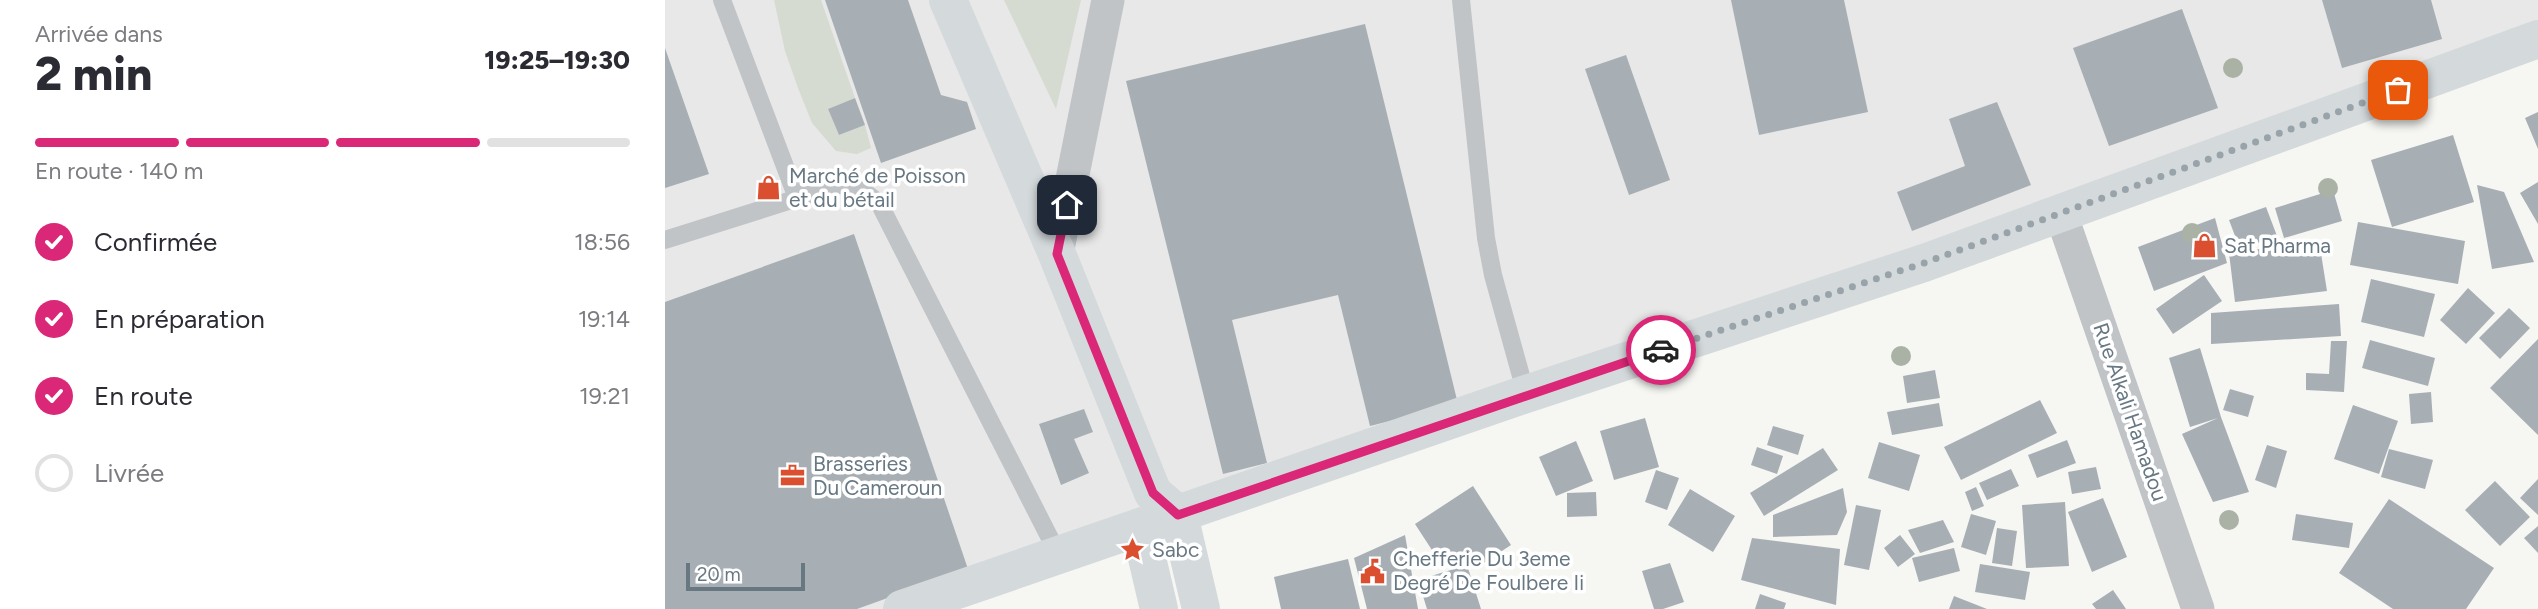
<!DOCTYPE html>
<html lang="fr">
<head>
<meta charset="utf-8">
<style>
  body { margin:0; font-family:Figtree,sans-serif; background:#f7f7f7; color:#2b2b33; height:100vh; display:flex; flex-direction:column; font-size:26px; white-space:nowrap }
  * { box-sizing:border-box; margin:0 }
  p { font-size:23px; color:#7c7c81 }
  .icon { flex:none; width:38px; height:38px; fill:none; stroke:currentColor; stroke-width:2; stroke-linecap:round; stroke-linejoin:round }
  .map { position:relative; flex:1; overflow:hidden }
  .details { display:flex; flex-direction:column; background:#fff; width:665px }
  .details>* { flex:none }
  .scale { position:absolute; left:21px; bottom:18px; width:119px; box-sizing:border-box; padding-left:7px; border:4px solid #677883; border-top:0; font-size:19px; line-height:24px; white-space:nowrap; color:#677883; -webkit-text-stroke:5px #fff; paint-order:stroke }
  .pin { position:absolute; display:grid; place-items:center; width:60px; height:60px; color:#fff; margin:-30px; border-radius:14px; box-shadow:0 4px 10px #0006 }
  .courier { position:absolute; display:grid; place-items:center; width:70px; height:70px; margin:-35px; border:5px solid #db2777; border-radius:50%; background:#fff; color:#222; box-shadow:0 2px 9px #0007 }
  .overview em { font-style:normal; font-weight:800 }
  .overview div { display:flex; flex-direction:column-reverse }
  .overview { display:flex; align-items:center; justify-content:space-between; height:119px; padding:0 35px }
  h1 { font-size:46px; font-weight:800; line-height:52px }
  .bar { display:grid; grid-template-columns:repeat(4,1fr); gap:10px 7px; align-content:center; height:84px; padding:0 35px }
  .bar i { height:9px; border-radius:5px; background:#e1e1e2 }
  .bar .active { background:#db2777 }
  .bar p { grid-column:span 4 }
  ol { padding:0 35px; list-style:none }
  li { display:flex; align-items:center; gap:21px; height:77px }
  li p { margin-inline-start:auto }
  li .icon { padding:7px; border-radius:50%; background:#db2777; color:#fff; stroke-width:4 }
  li:last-child { color:#7c7c81 }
  li i { width:38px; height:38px; border:4px solid #e1e1e2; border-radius:50% }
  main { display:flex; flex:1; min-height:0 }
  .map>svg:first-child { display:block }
</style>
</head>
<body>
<main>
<section class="details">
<div class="overview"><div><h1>2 min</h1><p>Arrivée dans</p></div><em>19:25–19:30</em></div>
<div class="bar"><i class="active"></i><i class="active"></i><i class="active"></i><i></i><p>En route · 140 m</p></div>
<ol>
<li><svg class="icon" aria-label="check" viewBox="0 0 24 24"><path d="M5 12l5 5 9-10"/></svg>Confirmée<p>18:56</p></li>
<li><svg class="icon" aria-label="check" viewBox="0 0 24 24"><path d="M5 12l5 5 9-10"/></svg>En préparation<p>19:14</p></li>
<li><svg class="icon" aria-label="check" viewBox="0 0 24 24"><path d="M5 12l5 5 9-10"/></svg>En route<p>19:21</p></li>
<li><i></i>Livrée</li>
</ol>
</section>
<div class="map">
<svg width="1873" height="609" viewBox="0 0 1873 609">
  <rect width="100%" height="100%" fill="#f6f6f3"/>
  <path fill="#e7e8e7" d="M0 0H1873V39L281 609H0Z"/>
  <path fill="#d6dbd2" d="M109 0H156L190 98 163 109 174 135 200 125 206 148 192 154 171 151 147 123 133 88 120 51Z
    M339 0H416L391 109Z"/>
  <path fill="#a7afb4" d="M160 0H243L276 95 302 102 311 129 216 163Z
    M1066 0H1179L1203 112 1094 135Z
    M1657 0H1766L1777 39 1677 68Z
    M1517 9 1553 108 1444 146 1408 48Z
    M700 24 793 404 705 426 673 295 567 320 602 463 558 474 461 81Z
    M0 48 44 174 0 188Z
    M961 55 1005 180 964 195 920 69Z
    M190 98 200 125 174 135 163 109Z
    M1332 102 1366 185 1247 231 1232 192 1300 166 1284 119Z
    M1873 112V149L1860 118Z
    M1788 135 1809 202 1727 227 1706 160Z
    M1873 182V224L1855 193Z
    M1812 185 1839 192 1869 262 1827 269Z
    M1668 190 1677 221 1619 238 1610 208Z
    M1601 207 1612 236 1575 249 1564 220Z
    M1550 218 1562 263 1489 291 1473 247Z
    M1693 222 1800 241 1793 284 1685 265Z
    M189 234 303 569 192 609H0V302Z
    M1654 241 1662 291 1570 302 1564 253Z
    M1539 275 1557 301 1508 334 1491 309Z
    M1706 279 1770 294 1759 337 1696 322Z
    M1803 288 1830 313 1801 344 1775 320Z
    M1674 304 1676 336 1546 344V313Z
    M1844 308 1865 328 1835 359 1814 338Z
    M1873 339V435L1825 388Z
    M1705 340 1770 358 1763 386 1697 368Z
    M1666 341H1682L1679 392 1641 390V373L1664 374Z
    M1535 348 1556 417 1584 492 1548 502 1517 434 1553 418 1525 427 1504 358Z
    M1270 370 1275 398 1242 403 1238 376Z
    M1565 389 1589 396 1583 417 1558 410Z
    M1766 392 1768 422 1746 424 1744 394Z
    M1375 400 1392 433 1296 480 1279 447Z
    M1274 403 1278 426 1227 435 1222 412Z
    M1688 405 1733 421 1714 474 1669 459Z
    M419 409 428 432 409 439 424 473 396 485 374 424Z
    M980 418 994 467 949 480 935 431Z
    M1108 426 1139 435 1133 455 1102 445Z
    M1402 440 1411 463 1372 478 1363 455Z
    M911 441 928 481 891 496 874 457Z
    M1214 442 1255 455 1244 491 1203 478Z
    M1602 445 1622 451 1611 488 1590 480Z
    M1092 447 1118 456 1112 474 1086 465Z
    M1158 448 1173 470 1099 516 1085 493Z
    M1724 449 1768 460 1760 489 1716 477Z
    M1431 467 1436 489 1407 494 1403 472Z
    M1346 469 1354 486 1322 500 1314 483Z
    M991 470 1014 478 1002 510 980 502Z
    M1873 479V515L1855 498Z
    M1830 481 1865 517 1835 546 1800 510Z
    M808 486 846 545 811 568 800 553 778 567 750 524Z
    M1311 487 1319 506 1307 511 1300 492Z
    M1178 488 1182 512 1172 535 1108 537V515Z
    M1025 489 1070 516 1048 552 1003 525Z
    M931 492 932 516 902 517V493Z
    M1438 498 1462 557 1427 572 1403 512Z
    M1724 499 1829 568 1801 609H1728L1674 573Z
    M1400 502 1404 566 1361 568 1357 505Z
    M1191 505 1216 510 1204 570 1179 565Z
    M1306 514 1331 521 1321 555 1296 547Z
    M1631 514 1688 523 1684 548 1627 540Z
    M1278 520 1289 542 1255 553 1243 530Z
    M1873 526V553L1859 538Z
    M1332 528 1352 531 1347 566 1327 563Z
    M740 535 753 609H702L689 558Z
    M1235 535 1250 554 1233 567 1219 548Z
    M1087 538 1175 549 1171 605 1076 580Z
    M1289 548 1295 571 1254 582 1247 558Z
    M683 559 695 609H616L609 577Z
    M1005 563 1019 602 998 609H989L977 571Z
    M1315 564 1365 572 1360 600 1310 592Z
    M802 565 816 609H762L753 580Z
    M1448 590 1461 609H1431L1427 604Z
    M1095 594 1121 603 1119 609H1090Z
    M1289 596 1322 609H1284Z"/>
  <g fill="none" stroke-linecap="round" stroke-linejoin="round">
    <path stroke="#c0c4c7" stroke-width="18" d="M57 0 132 198
      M796 0 821 238 828 275 861 394
      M0 240 174 185 196 189 214 203 393 554"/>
    <path stroke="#c0c4c7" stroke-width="33" d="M1396 214 1533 609
      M392 254 443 0"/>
    <path stroke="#d4d9dc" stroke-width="38" d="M283 0 392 254 488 493 514 515 536 609
      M475 528 494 609
      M237 609 861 394 1259 263 1873 39"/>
  </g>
  <g fill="#a9b2a5">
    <circle cx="1568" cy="68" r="10"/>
    <circle cx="1663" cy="188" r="10"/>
    <circle cx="1527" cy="233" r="10"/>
    <circle cx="1236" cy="356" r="10"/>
    <circle cx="1564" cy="520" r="10"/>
  </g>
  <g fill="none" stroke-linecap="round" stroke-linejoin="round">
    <path stroke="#99a4aa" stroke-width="7" stroke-dasharray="0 12.6" d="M996 350 1259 263 1733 90"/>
    <path stroke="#db2777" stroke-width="9" d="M402 205 392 254 488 493 513 515 996 350"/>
  </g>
  <defs>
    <symbol id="shop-bare" viewBox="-9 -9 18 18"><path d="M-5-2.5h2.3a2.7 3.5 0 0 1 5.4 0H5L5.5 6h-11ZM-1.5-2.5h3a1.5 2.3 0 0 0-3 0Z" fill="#da4f2f" stroke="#fff" stroke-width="2.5" paint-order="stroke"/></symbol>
    <symbol id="office-bare" viewBox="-9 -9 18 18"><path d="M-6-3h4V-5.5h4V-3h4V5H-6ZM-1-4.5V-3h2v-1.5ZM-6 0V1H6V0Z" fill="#da4f2f" stroke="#fff" stroke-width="2.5" paint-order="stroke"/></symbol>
    <symbol id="sight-bare" viewBox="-9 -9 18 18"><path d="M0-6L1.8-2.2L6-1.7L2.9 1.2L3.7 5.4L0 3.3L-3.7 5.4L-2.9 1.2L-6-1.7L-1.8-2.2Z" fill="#da4f2f" stroke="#fff" stroke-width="2.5" paint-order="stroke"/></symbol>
    <symbol id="civic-bare" viewBox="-9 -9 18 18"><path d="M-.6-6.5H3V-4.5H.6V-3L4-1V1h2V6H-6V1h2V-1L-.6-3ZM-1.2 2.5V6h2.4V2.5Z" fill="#da4f2f" stroke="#fff" stroke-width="2.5" paint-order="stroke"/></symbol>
  </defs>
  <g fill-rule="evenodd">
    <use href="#shop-bare" x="86" y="170" width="35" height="35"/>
    <use href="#shop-bare" x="1522" y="228" width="35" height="35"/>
    <use href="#office-bare" x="110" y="458" width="35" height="35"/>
    <use href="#sight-bare" x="450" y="532" width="35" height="35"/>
    <use href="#civic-bare" x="690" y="554" width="35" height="35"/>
  </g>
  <g text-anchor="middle" stroke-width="7" stroke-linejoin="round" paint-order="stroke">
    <g font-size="21" fill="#677883" stroke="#fff" text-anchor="start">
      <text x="124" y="183">Marché de Poisson<tspan x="124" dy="24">et du bétail</tspan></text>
      <text x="1559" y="253">Sat Pharma</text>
      <text x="148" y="471">Brasseries<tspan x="148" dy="24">Du Cameroun</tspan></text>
      <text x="487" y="557">Sabc</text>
      <text x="728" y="566">Chefferie Du 3eme<tspan x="728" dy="24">Degré De Foulbere Ii</tspan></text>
    </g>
    <g font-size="21" fill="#677883" stroke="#fff">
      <text transform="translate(1465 412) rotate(71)" y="7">Rue Alkali Hamadou</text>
    </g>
  </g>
</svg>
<div class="scale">20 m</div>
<div class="pin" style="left:1733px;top:90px;background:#ea580c"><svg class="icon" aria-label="bag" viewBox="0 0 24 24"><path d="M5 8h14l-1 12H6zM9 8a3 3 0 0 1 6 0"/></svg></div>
<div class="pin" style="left:402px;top:205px;background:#1f2937"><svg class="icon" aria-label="home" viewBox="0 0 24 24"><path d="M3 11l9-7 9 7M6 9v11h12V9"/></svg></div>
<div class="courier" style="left:996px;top:350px"><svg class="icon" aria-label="car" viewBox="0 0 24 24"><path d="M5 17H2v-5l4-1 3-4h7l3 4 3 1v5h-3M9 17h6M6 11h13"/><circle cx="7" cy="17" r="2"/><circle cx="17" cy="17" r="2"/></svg></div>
</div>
</main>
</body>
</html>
